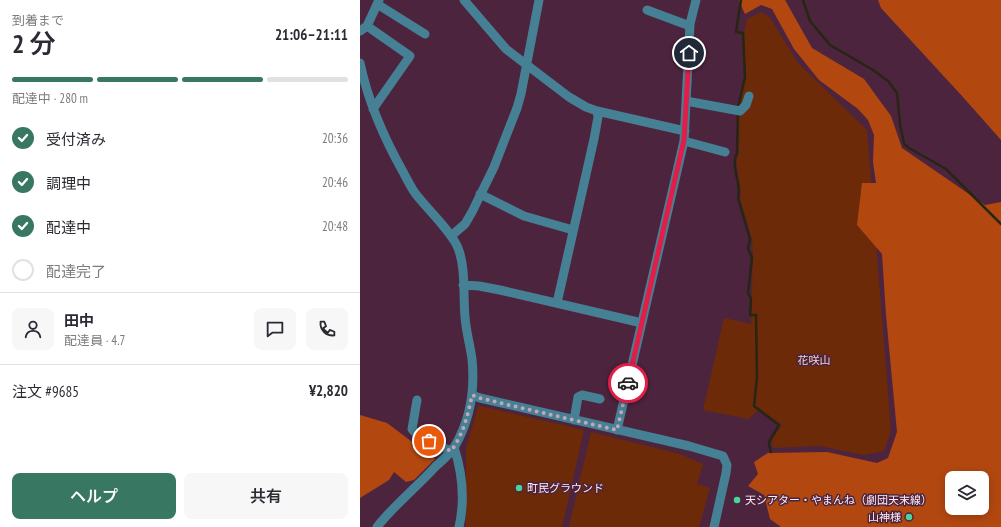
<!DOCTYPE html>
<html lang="ja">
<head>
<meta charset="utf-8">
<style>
  body { margin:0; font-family:"PT Sans Narrow","Noto Sans JP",sans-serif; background:#f7f7f7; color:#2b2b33; height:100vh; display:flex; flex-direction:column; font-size:15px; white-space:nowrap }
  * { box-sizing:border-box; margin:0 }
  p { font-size:13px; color:#7c7c81 }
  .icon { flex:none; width:22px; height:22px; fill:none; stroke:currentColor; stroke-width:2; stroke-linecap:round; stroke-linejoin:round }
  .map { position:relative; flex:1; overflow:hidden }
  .drawer { display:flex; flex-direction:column; background:#fff; width:360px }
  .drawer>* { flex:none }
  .fabs { position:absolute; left:585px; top:471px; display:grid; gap:8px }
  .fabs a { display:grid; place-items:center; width:44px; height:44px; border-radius:8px; background:#fff; box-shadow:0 2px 10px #0003; font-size:20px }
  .pin { position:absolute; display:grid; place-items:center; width:34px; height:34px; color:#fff; margin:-17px; border:2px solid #fff; border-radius:50%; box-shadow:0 1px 4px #0007 }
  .courier { position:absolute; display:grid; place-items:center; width:40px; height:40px; margin:-20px; border:3px solid #e11d48; border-radius:50%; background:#fff; color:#222; box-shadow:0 1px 5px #0007 }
  .overview em { font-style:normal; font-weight:600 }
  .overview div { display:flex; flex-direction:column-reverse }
  .overview { display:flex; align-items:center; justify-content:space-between; height:68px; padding:0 12px }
  h1 { font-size:26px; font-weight:600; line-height:30px }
  .bar { display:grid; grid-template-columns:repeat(4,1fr); gap:6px 4px; align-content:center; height:48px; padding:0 12px }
  .bar i { height:5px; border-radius:3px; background:#e1e1e2 }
  .bar .selected { background:#387762 }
  .bar p { grid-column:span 4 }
  .line { display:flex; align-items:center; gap:10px; padding:0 12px; border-top:1px solid #e1e1e2 }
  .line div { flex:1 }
  .round { display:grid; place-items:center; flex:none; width:42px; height:42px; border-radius:8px; background:#f7f7f7 }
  ol { padding:0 12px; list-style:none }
  li { display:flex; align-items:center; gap:12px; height:44px }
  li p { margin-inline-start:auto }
  li .icon { padding:4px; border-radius:50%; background:#387762; color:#fff; stroke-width:4 }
  li:last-child { color:#7c7c81 }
  li i { width:22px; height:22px; border:2px solid #e1e1e2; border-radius:50% }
  .primary-button { display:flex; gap:8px; margin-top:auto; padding:8px 12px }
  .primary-button a { flex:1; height:46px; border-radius:8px; background:#387762; color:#fff; font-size:16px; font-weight:600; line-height:46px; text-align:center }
  .primary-button a+a { background:#f7f7f7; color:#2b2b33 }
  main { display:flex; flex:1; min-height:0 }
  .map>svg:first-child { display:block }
</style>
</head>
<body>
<main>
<section class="drawer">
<div class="overview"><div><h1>2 分</h1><p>到着まで</p></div><em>21:06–21:11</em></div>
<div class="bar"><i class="selected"></i><i class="selected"></i><i class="selected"></i><i></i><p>配達中 · 280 m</p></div>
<ol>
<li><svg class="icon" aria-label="check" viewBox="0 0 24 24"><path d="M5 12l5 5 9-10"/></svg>受付済み<p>20:36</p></li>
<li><svg class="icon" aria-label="check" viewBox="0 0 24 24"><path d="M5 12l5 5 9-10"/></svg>調理中<p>20:46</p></li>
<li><svg class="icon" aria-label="check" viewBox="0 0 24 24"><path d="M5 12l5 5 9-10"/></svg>配達中<p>20:48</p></li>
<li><i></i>配達完了</li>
</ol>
<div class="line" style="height:72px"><a class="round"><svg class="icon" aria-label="person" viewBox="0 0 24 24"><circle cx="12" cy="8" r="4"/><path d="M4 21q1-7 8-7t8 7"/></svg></a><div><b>田中</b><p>配達員 · 4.7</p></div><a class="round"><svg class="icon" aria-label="chat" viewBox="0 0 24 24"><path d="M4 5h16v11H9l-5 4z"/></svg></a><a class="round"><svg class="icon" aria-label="phone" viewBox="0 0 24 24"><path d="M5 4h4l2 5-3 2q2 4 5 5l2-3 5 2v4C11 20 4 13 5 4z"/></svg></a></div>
<div class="line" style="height:52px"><div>注文 #9685</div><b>¥2,820</b></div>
<div class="primary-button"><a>ヘルプ</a><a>共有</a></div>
</section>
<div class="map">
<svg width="641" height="527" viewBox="0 0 641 527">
  <rect width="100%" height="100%" fill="#4d243e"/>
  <path fill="#6d2a09" d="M402 12 410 18 438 63 507 130 531 431 524 451 503 455 460 446 413 448 412 439 422 425 399 409 389 419 343 410 364 318 391 324 393 254 392 239 380 198 381 193 376 160 379 154V107L386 77 384 34 387 19Z
    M120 406 224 430 202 527H106V448L118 407Z
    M231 432 320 454 343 464 337 484 350 488 339 527H209Z"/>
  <path fill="#b24810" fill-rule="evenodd" d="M380 0H425L452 48 504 79 531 116 542 148 625 205 641 202V527H421L410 519 404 495 388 486 398 474 394 462 408 453 467 452 517 463 528 458 537 432 526 315 522 254 497 225 502 183H516L513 162 514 135 508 120 498 109 459 80 434 49 412 9 401 5 385 14 379 1ZM592 478H622V508H592Z
    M518 0H641V140L602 96 521 8Z
    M0 415 27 423 75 459 54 480 46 482 34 472 29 480 0 498Z"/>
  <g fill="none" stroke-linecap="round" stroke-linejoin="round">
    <path stroke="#272513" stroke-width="2.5" d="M443 0 450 21 470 45 513 70 528 81 537 93 540 124 544 144 549 148 586 169 641 224
      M378 108 385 77 383 33 376 32 381 0
      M378 113 377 153C370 166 382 184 378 198L390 239 388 249 391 255 392 258 388 293 391 299 390 315H396L397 377 394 406 419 425 409 442V444L411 452"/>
    <path stroke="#468094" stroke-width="9" d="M104 0 146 49 209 97 226 107 237 111 325 131
      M17 4 65 34
      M287 10 330 26
      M7 26 50 56 13 109
      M0 31 7 26 19 0
      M0 63C8 101 23 136 42 170 46 177 50 186 55 193 67 209 91 231 98 248 106 268 103 296 105 317 106 331 110 345 112 359 115 389 110 420 95 446 90 454 83 460 76 466 57 487 34 505 17 527
      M326 101 380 111 386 105 389 96
      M324 141 365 152
      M120 194 164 216 213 230
      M91 236 105 224 112 212 134 167 157 108 161 94 179 0
      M103 285 119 286 140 290 282 323
      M197 303 234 139 238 117 237 111
      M112 395 120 398 329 446 363 456 367 465 366 473 354 527
      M57 400 52 429 58 436 91 451
      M214 420 218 397 222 395 240 399
      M257 430 324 141 330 24 336 0
      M94 447C102 472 105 501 99 527"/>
  </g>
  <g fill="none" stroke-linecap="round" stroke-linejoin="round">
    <path stroke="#c1a7b7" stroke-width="4" stroke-dasharray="0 7.2" d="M69 441 91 451C103 435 108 415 112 395L120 398 149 405 257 430 268 383"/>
    <path stroke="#e11d48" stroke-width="5" d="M268 383 324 140 329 53"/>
  </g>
  <g fill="#49d49c" stroke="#4d243e" stroke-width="1.5">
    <circle cx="159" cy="488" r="4"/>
    <circle cx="377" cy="500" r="4"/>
    <circle cx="549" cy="517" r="4"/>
  </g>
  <g text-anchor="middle" stroke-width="3" stroke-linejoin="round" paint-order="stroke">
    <g font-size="11" fill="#f2d4c9" stroke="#4d243e">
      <text x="454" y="364">花咲山</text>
    </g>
    <g font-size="11" fill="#ffeef8" stroke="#4d243e" text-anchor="start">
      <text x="167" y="492">町民グラウンド</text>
      <text x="385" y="504">天シアター・やまんね（劇団天末線）</text>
      <text x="541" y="521" text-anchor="end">山神様</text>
    </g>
  </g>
</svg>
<div class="fabs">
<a><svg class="icon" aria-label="layers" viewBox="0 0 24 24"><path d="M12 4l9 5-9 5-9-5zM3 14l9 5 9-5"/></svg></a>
</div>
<div class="pin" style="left:69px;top:441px;background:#ea580c"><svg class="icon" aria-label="bag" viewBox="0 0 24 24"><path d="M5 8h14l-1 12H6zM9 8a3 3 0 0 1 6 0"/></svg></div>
<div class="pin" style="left:329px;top:53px;background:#1f2937"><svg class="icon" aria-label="home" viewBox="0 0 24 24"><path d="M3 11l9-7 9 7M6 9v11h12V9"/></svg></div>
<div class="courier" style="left:268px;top:383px"><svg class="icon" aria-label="car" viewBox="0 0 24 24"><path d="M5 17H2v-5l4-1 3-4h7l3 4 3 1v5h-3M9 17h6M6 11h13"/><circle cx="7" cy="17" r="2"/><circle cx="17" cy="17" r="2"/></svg></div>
</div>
</main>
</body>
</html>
